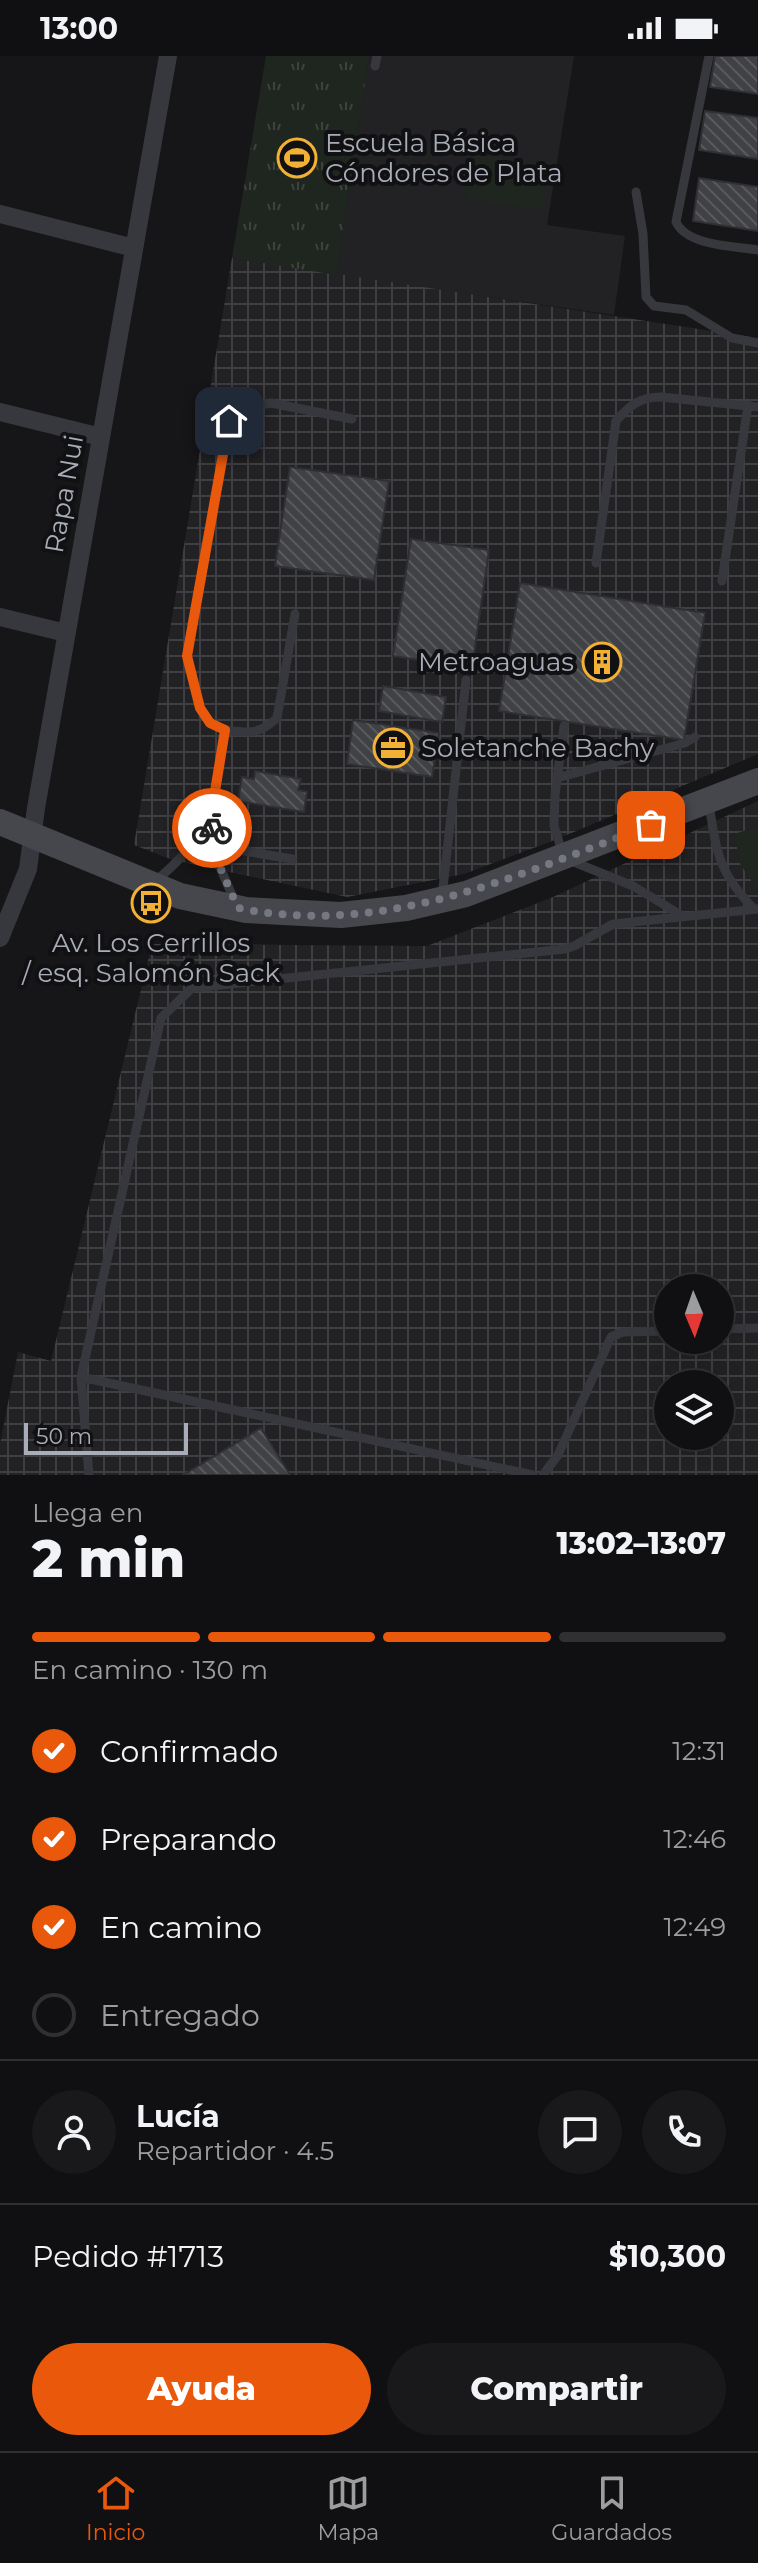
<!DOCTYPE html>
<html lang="es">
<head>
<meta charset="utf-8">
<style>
  body { margin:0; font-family:Montserrat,sans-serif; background:#19191b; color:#f1f3f6; height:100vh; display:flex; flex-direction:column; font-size:30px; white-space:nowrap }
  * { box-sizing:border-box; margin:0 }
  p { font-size:26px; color:#9c9d9f }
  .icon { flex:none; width:44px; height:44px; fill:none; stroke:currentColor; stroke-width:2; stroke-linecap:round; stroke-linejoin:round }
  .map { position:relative; height:1419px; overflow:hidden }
  .sheet { display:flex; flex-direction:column; background:#101012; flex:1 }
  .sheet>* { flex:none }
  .needle { width:52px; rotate:178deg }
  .fabs { position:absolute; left:654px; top:1218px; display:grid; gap:16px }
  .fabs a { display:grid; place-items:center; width:80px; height:80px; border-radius:50%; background:#101012; box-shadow:0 8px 32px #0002,0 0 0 2px #303032; font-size:40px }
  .scale { position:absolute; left:24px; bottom:20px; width:164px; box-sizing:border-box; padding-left:8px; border:4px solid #a8adb8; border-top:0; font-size:22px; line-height:28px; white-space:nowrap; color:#a8adb8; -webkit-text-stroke:6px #111113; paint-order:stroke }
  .pin { position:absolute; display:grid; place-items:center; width:68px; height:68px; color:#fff; margin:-34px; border-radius:16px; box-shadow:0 4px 12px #0006 }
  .courier { position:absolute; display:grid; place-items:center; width:80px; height:80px; margin:-40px; border:6px solid #ea580c; border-radius:50%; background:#fff; color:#222; box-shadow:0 2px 10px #0007 }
  .headline em { font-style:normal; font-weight:800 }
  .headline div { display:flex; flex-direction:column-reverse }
  .headline { display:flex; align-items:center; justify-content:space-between; height:136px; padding:0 32px }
  h1 { font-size:52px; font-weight:800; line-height:60px }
  .bar { display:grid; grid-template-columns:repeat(4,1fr); gap:12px 8px; align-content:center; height:96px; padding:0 32px }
  .bar i { height:10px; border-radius:6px; background:#303032 }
  .bar .current { background:#ea580c }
  .bar p { grid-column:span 4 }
  .line { display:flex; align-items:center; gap:20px; padding:0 32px; border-top:2px solid #303032 }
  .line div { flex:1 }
  .round { display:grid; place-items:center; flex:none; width:84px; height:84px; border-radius:42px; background:#19191b }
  ol { padding:0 32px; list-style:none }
  li { display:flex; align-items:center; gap:24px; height:88px }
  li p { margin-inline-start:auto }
  li .icon { padding:8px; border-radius:50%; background:#ea580c; color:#fff; stroke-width:4 }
  li:last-child { color:#9c9d9f }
  li i { width:44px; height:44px; border:4px solid #303032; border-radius:50% }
  .button { display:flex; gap:16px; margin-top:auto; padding:16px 32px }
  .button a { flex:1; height:92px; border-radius:48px; background:#ea580c; color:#fff; font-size:32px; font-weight:800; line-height:92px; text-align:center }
  .button a+a { background:#19191b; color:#f1f3f6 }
  .status { display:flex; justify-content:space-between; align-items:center; height:56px; padding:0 40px; background:#101012; direction:ltr }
  .status svg { height:22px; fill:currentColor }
  .tab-bar { display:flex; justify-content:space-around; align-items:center; height:112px; border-top:2px solid #303032; background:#101012; font-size:22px; color:#9c9d9f }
  .tab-bar a { display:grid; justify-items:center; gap:4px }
  .tab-bar .current { color:#ea580c }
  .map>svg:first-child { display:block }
</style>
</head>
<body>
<div class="status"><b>13:00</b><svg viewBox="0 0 49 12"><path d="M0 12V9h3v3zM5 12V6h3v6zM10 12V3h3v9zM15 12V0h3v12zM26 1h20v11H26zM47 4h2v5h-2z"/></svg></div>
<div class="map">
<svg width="758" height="1419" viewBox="0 0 758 1419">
  <defs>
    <pattern id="industrial-grid" width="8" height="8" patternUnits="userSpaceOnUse" patternTransform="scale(2)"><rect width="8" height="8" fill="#222225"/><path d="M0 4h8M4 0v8" fill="none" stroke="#3f3f43"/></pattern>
    <pattern id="park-tufts" width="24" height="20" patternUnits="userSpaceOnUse" patternTransform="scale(2)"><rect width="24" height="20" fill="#1e261f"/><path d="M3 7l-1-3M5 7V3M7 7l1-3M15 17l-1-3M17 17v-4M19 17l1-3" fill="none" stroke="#3c433d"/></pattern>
    <pattern id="building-back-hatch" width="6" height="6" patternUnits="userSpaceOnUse" patternTransform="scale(2)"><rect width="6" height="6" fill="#404145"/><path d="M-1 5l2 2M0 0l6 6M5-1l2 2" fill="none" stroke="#595a5e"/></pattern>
  </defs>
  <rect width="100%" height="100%" fill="#161618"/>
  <path fill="#222225" d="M369 0H574L547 169 625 180 614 259 336 219Z"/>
  <path fill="url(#industrial-grid)" fill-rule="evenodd" d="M232 202 758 282V698L555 784 464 818 347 841 173 804 134 789Z
    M758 745V1419H0V1388L18 1296 51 1305 152 888 427 890 553 841ZM668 1232H720V1284H668ZM668 1328H720V1380H668Z"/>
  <path fill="#1e261f" d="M472 98 549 109 543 154 465 143Z
    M758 770V835L739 806 735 778Z"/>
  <path fill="url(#park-tufts)" d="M266 0H369L336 219 232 202Z"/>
  <path fill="url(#building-back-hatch)" stroke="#303034" stroke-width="2" d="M715 0H758V38L710 31Z
    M705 55 758 62V103L699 94Z
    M699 122 758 131V175L693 165Z
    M290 411 389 425 374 524 275 510Z
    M411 483 489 494 472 612 393 600Z
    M520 527 705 557 684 684 499 655Z
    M383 630 446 641 442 666 379 655Z
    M353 664 439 677 432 721 347 708Z
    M255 715 301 723 298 734 307 736 304 756 238 745 242 721 254 723Z
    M261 1372 290 1419H183Z"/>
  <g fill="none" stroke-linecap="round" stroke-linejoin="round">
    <path stroke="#37383d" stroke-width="9" d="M709 0 676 166C687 190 734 190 758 194
      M375 10 377 0
      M636 136 643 178 646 241 654 250 686 254 732 282 758 287
      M596 507 616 365C630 349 640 341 661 341L758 351
      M722 525 748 349
      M564 670 555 739 554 770 564 802 633 830 681 859
      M225 674C248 677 259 679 277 662L295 558
      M557 722 685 687 695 681
      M709 749C717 797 718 816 754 853
      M215 790 292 803
      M154 826C178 807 196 787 211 760
      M442 841 466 624
      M235 846 219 809 211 760 225 674 210 667 200 652 187 600 229 365 247 352 271 347 352 363
      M720 1273 758 1272
      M81 1321 89 1419
      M533 1419 81 1321 161 962 192 932 565 893 574 890 613 868 758 853
      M543 1419 558 1399 611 1281 623 1276 668 1275"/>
    <path stroke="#37383d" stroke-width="18" d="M0 158 134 192
      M0 356 101 381
      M0 561 66 577
      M0 882 28 813 36 752 168 0"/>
    <path stroke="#45474d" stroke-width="26" d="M0 766 180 840 246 854 341 859 406 852 466 838 758 725"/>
  </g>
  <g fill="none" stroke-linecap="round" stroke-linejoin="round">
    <path stroke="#757880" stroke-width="8" stroke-dasharray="0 14.4" d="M212 772 219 809 238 852C386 882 517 819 651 769"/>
    <path stroke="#ea580c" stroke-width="10" d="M212 772 211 760 225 674 210 667 200 652 187 600 229 365"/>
  </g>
  <defs>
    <symbol id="stadium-ring" viewBox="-11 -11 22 22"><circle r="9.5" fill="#111113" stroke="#f2b134" stroke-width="1.5"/><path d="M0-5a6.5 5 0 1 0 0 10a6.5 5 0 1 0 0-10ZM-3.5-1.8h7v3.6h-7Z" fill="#f2b134"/></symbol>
    <symbol id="building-ring" viewBox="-11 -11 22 22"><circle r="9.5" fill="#111113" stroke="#f2b134" stroke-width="1.5"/><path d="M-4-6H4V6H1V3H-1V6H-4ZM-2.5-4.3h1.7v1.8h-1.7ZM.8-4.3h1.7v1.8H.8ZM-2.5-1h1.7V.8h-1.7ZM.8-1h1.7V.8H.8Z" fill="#f2b134"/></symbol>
    <symbol id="office-ring" viewBox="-11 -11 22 22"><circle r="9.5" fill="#111113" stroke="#f2b134" stroke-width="1.5"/><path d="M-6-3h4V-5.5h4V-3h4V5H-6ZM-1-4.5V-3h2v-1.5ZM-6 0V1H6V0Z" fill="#f2b134"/></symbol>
    <symbol id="bus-ring" viewBox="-11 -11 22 22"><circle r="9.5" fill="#111113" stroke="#f2b134" stroke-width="1.5"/><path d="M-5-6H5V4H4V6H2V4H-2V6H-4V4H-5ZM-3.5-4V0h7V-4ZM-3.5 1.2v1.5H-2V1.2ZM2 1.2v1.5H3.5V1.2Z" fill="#f2b134"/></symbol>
  </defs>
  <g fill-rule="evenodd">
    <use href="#stadium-ring" x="275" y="80" width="44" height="44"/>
    <use href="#building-ring" x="580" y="584" width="44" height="44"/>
    <use href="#office-ring" x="371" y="670" width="44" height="44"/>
    <use href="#bus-ring" x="129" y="825" width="44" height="44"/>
  </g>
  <g text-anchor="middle" stroke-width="8" stroke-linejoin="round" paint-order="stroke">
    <g font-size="26" fill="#a8adb8" stroke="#111113" text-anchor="start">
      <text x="325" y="96">Escuela Básica<tspan x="325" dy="30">Cóndores de Plata</tspan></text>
      <text x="574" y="615" text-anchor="end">Metroaguas</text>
      <text x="421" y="701">Soletanche Bachy</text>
      <text x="151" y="896" text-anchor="middle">Av. Los Cerrillos<tspan x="151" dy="30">/ esq. Salomón Sack</tspan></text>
    </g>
    <g font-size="26" fill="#a8adb8" stroke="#111113">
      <text transform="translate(64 438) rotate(-80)" y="9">Rapa Nui</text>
    </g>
  </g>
</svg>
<div class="fabs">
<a><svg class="needle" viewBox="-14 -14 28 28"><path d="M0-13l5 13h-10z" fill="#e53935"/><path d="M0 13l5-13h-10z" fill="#9c9d9f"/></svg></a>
<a><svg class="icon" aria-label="layers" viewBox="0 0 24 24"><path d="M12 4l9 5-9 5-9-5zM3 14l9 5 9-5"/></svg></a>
</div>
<div class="scale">50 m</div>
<div class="pin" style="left:651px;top:769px;background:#ea580c"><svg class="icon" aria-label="bag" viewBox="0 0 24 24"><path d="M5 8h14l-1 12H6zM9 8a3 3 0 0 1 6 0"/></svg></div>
<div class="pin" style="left:229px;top:365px;background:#1f2937"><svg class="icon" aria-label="home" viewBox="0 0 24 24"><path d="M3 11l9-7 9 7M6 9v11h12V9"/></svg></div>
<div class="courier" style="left:212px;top:772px"><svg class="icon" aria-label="bike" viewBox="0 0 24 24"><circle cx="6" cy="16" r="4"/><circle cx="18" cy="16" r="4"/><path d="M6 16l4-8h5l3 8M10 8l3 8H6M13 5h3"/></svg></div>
</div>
<section class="sheet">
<div class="headline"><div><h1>2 min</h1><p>Llega en</p></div><em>13:02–13:07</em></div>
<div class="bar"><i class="current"></i><i class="current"></i><i class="current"></i><i></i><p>En camino · 130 m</p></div>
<ol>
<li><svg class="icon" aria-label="check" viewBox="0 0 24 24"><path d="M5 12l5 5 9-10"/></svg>Confirmado<p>12:31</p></li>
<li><svg class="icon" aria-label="check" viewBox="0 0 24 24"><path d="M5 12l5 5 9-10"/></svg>Preparando<p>12:46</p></li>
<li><svg class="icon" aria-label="check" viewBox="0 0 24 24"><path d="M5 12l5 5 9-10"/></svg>En camino<p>12:49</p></li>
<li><i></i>Entregado</li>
</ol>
<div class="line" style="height:144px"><a class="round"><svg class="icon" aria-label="person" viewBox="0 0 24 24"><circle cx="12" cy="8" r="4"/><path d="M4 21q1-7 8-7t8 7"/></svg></a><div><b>Lucía</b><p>Repartidor · 4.5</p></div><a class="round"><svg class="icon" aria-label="chat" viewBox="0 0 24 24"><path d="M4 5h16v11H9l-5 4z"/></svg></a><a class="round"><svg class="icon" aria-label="phone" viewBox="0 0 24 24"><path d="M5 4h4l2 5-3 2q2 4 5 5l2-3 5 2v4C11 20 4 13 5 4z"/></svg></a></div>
<div class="line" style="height:104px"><div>Pedido #1713</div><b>$10,300</b></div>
<div class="button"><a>Ayuda</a><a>Compartir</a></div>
</section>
<nav class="tab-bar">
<a class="current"><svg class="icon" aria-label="home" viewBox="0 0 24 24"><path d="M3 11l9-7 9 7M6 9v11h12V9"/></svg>Inicio</a>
<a><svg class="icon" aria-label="map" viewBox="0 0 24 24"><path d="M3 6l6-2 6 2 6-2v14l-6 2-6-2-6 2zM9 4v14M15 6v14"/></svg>Mapa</a>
<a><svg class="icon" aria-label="saved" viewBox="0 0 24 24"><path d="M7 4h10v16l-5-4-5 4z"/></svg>Guardados</a>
</nav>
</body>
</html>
